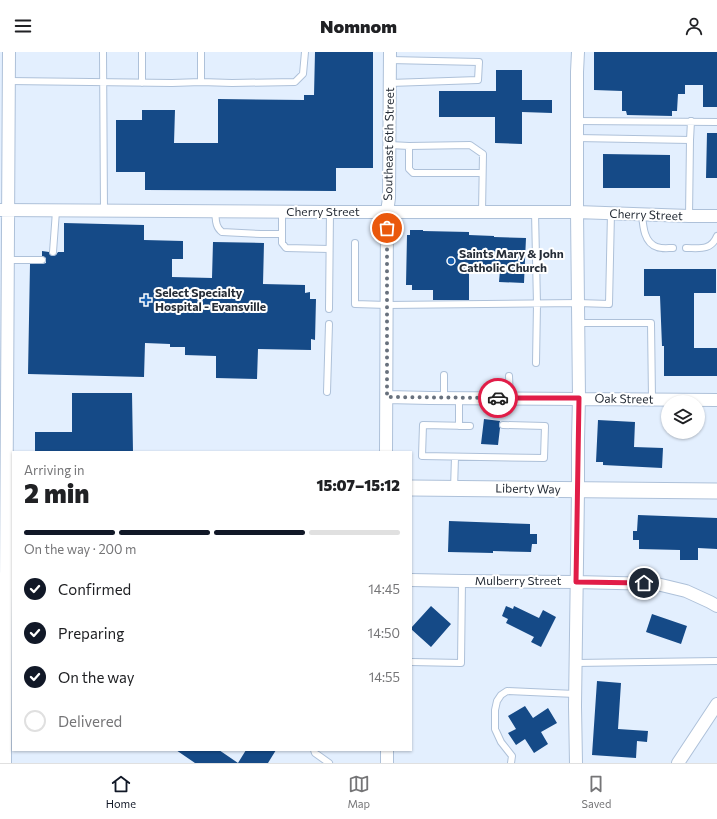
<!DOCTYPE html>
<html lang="en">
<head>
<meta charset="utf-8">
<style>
  body { margin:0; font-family:Commissioner,sans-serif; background:#f6f6f6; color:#202124; height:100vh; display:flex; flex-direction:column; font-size:15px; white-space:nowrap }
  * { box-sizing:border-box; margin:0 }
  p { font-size:13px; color:#757577 }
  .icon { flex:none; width:22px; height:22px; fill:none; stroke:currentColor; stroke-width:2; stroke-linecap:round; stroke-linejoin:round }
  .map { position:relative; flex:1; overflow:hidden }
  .panel { position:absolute; left:12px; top:399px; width:400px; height:300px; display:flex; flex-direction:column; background:#fff; border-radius:0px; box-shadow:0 1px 3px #0004 }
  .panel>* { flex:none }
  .tools { position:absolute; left:661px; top:343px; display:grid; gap:8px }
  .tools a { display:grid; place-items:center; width:44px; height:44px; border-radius:50%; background:#fff; box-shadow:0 1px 3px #0004; font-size:20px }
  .pin { position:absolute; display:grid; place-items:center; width:34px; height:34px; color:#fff; margin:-17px; border:2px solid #fff; border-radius:50%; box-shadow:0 1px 4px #0007 }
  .courier { position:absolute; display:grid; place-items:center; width:40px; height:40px; margin:-20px; border:3px solid #e11d48; border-radius:50%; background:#fff; color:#222; box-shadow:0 1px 5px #0007 }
  .headline em { font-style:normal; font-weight:800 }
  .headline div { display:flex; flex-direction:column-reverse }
  .headline { display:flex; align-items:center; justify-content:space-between; height:68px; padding:0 12px }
  h1 { font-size:26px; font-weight:800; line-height:30px }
  .bar { display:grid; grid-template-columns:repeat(4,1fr); gap:6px 4px; align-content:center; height:48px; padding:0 12px }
  .bar i { height:5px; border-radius:3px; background:#e0e0e0 }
  .bar .selected { background:#111827 }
  .bar p { grid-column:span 4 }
  ol { padding:0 12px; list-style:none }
  li { display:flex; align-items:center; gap:12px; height:44px }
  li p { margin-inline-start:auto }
  li .icon { padding:4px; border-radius:50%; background:#111827; color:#fff; stroke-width:4 }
  li:last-child { color:#757577 }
  li i { width:22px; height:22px; border:2px solid #e0e0e0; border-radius:50% }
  header { display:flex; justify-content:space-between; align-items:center; height:52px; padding:0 12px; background:#fff; font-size:18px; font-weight:800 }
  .menu { display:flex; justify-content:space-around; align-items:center; height:56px; border-top:1px solid #e0e0e0; background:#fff; font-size:11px; color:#757577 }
  .menu a { display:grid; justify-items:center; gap:2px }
  .menu .selected { color:#111827 }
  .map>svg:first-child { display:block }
</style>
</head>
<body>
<header><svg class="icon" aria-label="menu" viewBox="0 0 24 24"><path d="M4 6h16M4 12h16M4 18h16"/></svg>Nomnom<svg class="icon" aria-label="person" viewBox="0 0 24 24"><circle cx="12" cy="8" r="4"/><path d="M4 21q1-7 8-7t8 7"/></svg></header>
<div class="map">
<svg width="717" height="711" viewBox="0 0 717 711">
  <rect width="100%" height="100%" fill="#e3effe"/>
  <path fill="#154a87" d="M315 0H373V116H336V139L145 138V120H116V68H142V58H175L174 91H218V47L304 48V43H314Z
    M594 0H717V55H703V33H685V42H678L677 59H672V64L627 63 626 59H622V39L594 38Z
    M496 18H522V48H552V61L522 60V92L495 91V65H439V39H496Z
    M707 81H717V126H706Z
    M603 102 670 103V136H603Z
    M64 171 144 173V188L183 189V207H172V225L212 226 213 190 264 191 263 232 305 233V241L310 240V247H316L315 288 311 287V298L258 297 257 327 216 326V304L185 303V295H170V292L145 291 144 325 28 322 30 212H42L46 211V206L42 204V199L49 200 50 203 53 204 56 203 58 200H64Z
    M410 178H423V179L469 180V183L494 184V185L526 186 524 231 499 230 500 218 469 216V248H433V238H412V233H406L407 183H410Z
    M644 217H716V241H694V296H717V324H664V294H662L660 244H644Z
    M72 341H132L133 400H35V380H72Z
    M484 367 500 369 499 373 500 376 498 393 481 392Z
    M598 368 635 370 634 395 663 396 662 416 603 413V410H596Z
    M638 463 717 466V497L698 496V508H680V498L639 497V488H633V479H637Z
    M449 469 530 472V482H537V492H532L531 500 493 499V501L448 500Z
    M431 554 451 572 431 595 411 577V576Z
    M506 554 513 557 514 554 539 566 543 558 556 565 541 595 531 590 534 585 506 571 508 567 502 564Z
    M652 562 687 574 681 592 646 580Z
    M597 629 621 631 618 677 648 679 647 690 637 689 636 706 592 703Z
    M525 654 533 666 548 656 557 671 541 680 548 692 534 701 525 687 516 693 508 681 516 677 508 664Z
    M176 698H219L238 711 246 698H276L268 711H195Z"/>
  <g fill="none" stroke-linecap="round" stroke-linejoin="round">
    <defs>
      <path id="service" d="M103 0 104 159
        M142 0V31
        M9 29 172 31 201 30 232 31 295 30 303 22 305 0
        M201 30V0
        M390 31 478 28 479 10 390 8
        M577 69 717 70
        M577 86 690 88 689 164
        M690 88 691 69
        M390 93 409 94 470 93 483 102 482 160
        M409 94V117L413 121H482
        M215 159C216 167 215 175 222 180L261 182H281
        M282 160V191L286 196 329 197
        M535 160 537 252 536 311
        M642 162C643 174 644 191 657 195 662 197 668 196 673 196
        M355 191V252L387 253 578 251 609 252 611 161
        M686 196C699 196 711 199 717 184
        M53 200 56 159
        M8 208H42
        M329 257 330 160
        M578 271H651L652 347
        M444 323V346
        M509 324 510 346
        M327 340 329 272
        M459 346V374
        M470 374 423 373 422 404 544 406 545 374 503 373
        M454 437 455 405
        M411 610 461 611 462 529
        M575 611 717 609
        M314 698 315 701 329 711
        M511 711 512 704 501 690 495 677V658L497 649 501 643 507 639 575 642"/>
      <path id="minor" d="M0 158 330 160H577L689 164H717
        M387 345 430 346 717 348
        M386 400 387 160 389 146 390 0
        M411 528 462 529 576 530 657 532 686 539 710 550 717 554
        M387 698V711
        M5 711 9 0
        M576 711 575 654 578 438V388L579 346 577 160V20L578 0
        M678 711 717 652"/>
      <path id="tertiary" d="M411 436 717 439
        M0 528H13"/>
    </defs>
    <use href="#service" stroke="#aec1d9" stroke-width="8"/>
    <use href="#minor" stroke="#aec1d9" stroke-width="14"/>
    <use href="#tertiary" stroke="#aec1d9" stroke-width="17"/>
    <use href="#service" stroke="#fff" stroke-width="6"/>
    <use href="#minor" stroke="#fff" stroke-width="12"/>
    <use href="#tertiary" stroke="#fff" stroke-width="15"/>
  </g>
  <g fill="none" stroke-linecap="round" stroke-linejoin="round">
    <path stroke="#68717d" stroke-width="4" stroke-dasharray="0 7.2" d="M387 176V345L498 346"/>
    <path stroke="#e11d48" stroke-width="5" d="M498 346H579L576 530 644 531"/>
  </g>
  <g fill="#165eae" stroke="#fff" stroke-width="1.5">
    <circle cx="451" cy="209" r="4"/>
    <path d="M144 242h4v4h4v4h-4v4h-4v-4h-4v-4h4z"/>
  </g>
  <g text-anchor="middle" stroke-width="4" stroke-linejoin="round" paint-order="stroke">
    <g font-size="12" fill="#262d37" stroke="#fff">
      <text transform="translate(389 92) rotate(-89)" y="4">Southeast 6th Street</text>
      <text x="323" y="164">Cherry Street</text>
      <text transform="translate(646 163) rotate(2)" y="4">Cherry Street</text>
      <text transform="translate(624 347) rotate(1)" y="4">Oak Street</text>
      <text transform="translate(528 437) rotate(1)" y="4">Liberty Way</text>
      <text x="518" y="533">Mulberry Street</text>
    </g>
    <g font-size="12" font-weight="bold" fill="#262d37" stroke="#fff" text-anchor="start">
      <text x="459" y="206">Saints Mary &amp; John<tspan x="459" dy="14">Catholic Church</tspan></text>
      <text x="155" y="245">Select Specialty<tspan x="155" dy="14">Hospital - Evansville</tspan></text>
    </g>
  </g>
</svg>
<div class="tools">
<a><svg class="icon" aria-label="layers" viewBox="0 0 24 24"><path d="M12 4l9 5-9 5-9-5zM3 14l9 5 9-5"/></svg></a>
</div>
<div class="pin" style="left:387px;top:176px;background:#ea580c"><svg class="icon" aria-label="bag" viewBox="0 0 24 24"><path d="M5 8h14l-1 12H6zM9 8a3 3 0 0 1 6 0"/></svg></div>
<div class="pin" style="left:644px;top:531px;background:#1f2937"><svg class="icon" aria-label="home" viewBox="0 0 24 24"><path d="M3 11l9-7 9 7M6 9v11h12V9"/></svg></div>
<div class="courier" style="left:498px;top:346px"><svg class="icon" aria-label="car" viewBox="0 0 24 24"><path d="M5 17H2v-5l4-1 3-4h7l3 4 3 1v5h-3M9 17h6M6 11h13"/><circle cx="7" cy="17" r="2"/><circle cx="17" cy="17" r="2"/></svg></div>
<section class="panel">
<div class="headline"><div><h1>2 min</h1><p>Arriving in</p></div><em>15:07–15:12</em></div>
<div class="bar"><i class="selected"></i><i class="selected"></i><i class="selected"></i><i></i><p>On the way · 200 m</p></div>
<ol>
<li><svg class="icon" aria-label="check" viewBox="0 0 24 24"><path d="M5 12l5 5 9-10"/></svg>Confirmed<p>14:45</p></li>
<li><svg class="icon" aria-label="check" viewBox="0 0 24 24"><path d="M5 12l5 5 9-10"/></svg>Preparing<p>14:50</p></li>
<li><svg class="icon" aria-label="check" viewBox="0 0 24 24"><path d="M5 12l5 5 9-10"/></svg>On the way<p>14:55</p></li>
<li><i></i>Delivered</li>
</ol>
</section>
</div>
<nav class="menu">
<a class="selected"><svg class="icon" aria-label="home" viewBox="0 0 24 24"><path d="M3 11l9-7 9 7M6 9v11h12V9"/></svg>Home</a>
<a><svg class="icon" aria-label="map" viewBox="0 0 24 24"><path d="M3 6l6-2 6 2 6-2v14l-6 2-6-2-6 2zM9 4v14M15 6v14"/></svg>Map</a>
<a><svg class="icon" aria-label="saved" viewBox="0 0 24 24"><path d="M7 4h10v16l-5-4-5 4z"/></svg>Saved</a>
</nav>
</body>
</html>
